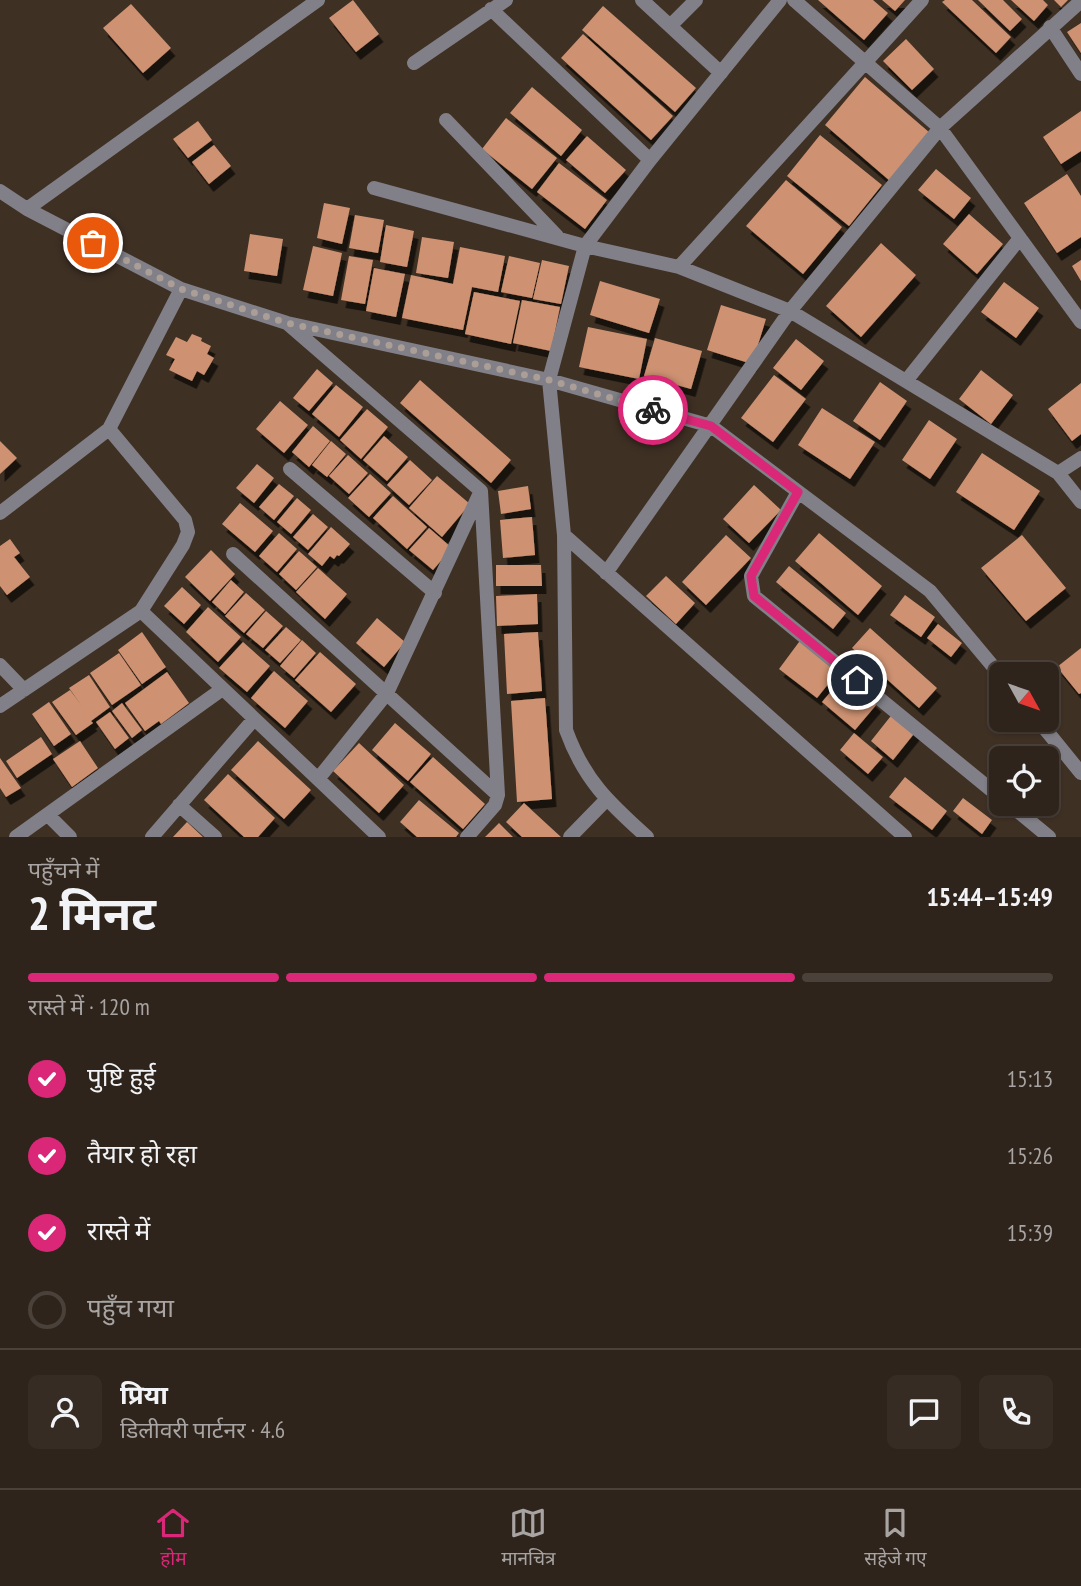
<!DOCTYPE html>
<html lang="hi">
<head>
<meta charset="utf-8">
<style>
  body { margin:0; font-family:"PT Sans Narrow","Noto Sans Devanagari",sans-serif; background:#372c24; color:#f1f3f6; height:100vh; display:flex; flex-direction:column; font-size:26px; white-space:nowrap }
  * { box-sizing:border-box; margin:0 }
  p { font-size:23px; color:#a7a4a3 }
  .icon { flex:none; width:38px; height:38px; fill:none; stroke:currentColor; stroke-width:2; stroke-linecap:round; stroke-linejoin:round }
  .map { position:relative; height:837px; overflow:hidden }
  .drawer { display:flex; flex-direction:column; background:#2f241b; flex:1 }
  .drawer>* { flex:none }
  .needle { width:46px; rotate:130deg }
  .tools { position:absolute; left:989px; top:662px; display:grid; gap:14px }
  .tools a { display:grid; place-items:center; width:70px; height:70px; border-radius:10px; background:#2f241b; box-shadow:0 2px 5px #0004,0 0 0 2px #4a413a; font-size:35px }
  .pin { position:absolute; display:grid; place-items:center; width:60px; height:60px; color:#fff; margin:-30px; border:4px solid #fff; border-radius:50%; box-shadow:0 2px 7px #0007 }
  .courier { position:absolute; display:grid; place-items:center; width:70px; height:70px; margin:-35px; border:5px solid #db2777; border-radius:50%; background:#fff; color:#222; box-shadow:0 2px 9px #0007 }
  .head em { font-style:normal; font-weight:700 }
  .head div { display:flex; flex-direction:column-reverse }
  .head { display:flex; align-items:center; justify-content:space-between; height:119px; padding:0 28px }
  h1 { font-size:46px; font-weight:700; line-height:52px }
  .bar { display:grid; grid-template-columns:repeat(4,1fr); gap:10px 7px; align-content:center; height:84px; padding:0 28px }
  .bar i { height:9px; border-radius:5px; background:#4a413a }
  .bar .current { background:#db2777 }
  .bar p { grid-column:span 4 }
  .line { display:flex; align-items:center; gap:18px; padding:0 28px; border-top:2px solid #4a413a }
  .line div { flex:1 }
  .round { display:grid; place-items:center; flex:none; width:74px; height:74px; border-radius:10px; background:#372c24 }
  ol { padding:0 28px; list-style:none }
  li { display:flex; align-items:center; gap:21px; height:77px }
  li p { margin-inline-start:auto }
  li .icon { padding:7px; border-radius:50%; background:#db2777; color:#fff; stroke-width:4 }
  li:last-child { color:#a7a4a3 }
  li i { width:38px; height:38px; border:4px solid #4a413a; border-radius:50% }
  .tab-bar { display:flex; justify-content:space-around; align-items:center; height:98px; border-top:2px solid #4a413a; background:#2f241b; font-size:19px; color:#a7a4a3 }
  .tab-bar a { display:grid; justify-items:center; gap:4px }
  .tab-bar .current { color:#db2777 }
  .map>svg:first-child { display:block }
</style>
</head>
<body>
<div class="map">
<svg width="1081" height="837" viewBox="0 0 1081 837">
  <defs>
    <filter id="shadow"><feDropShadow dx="4.5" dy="8" stdDeviation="0" flood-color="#0009"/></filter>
  </defs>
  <rect width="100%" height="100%" fill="#3f3024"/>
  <path fill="#ce9272" filter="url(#shadow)" d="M353 0 379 34 356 52 329 18Z
    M818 0H873L888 13 864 40Z
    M882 0H905L895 11Z
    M945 0H972L1011 37 996 53 942 2Z
    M978 0H1003L1022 19 1010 31Z
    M1011 0H1043L1048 5 1034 21Z
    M1054 0H1068L1061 7Z
    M131 4 171 48 143 73 103 28Z
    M603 6 696 88 675 112 582 30Z
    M1081 23V53L1067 32Z
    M583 34 673 116 651 140 561 58Z
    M906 39 934 69 912 90 883 61Z
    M865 77 930 133 890 181 825 125Z
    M532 87 582 130 561 156 510 113Z
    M1081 111V151L1061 164 1043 137Z
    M506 118 557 158 532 189 482 149Z
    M198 121 212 140 188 158 173 139Z
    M820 135 882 185 849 226 787 176Z
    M587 136 626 170 605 193 566 160Z
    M214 145 231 166 209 184 192 162Z
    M559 163 607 200 585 229 537 192Z
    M936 169 971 198 954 219 918 190Z
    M1067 174 1081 196V237L1057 253 1024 203Z
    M786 180 842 227 803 274 746 226Z
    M324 203 350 208 342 244 317 238Z
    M969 214 1003 244 977 274 943 244Z
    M355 215 384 220 378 253 349 248Z
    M386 225 414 231 407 267 380 262Z
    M250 234 283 239 277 276 244 271Z
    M422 237 454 242 448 278 416 273Z
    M881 243 916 275 861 337 826 306Z
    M313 246 342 253 333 296 303 290Z
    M460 247 505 256 498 292 472 287 463 330 402 318 411 275 453 284Z
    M349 256 373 260 365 304 341 300Z
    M509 256 540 263 532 298 501 292Z
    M542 260 569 266 561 304 533 299Z
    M1081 260V281L1072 266Z
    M374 268 405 274 396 317 366 311Z
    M600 281 660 299 649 333 590 315Z
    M1004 282 1039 308 1016 338 981 312Z
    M474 292 520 301 511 344 465 334Z
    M522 300 560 307 551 351 513 343Z
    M721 305 766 319 752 364 707 350Z
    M588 327 647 339 639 379 579 367Z
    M192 334 202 338 201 341 211 346 207 354 214 358 204 375 197 371 192 381 169 370 175 359 166 355 176 337 187 342Z
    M655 338 702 351 691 389 644 376Z
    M796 339 824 361 801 390 773 368Z
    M317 369 333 383 309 411 293 398Z
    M981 370 1013 395 991 424 959 399Z
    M774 375 806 399 773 442 741 418Z
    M420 380 511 460 491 483 400 403Z
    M880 382 907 401 880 440 853 421Z
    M1081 383V434L1072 441 1048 409Z
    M336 385 363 407 339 437 312 414Z
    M280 401 308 425 284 453 256 429Z
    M822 408 875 442 850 479 798 445Z
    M367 409 388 427 361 459 340 440Z
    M929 420 957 439 930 479 902 460Z
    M313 426 330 441 309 467 292 452Z
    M384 436 408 457 387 481 363 460Z
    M0 441 17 458 0 474Z
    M331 441 346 454 327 477 312 465Z
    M982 453 1040 491 1014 530 956 492Z
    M348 455 368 473 349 494 329 476Z
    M410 460 432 480 409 505 387 485Z
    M257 464 274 478 254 503 236 488Z
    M370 474 391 493 369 517 348 498Z
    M437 476 470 504 442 537 409 508Z
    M279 484 294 496 274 520 259 507Z
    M754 485 781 510 749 543 723 519Z
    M528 486 531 509 501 514 498 491Z
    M393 496 427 527 407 549 373 518Z
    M297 498 311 510 291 534 277 522Z
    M240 503 273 531 255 552 222 524Z
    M313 514 328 527 308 550 293 537Z
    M532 517 535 555 503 558 500 520Z
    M331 527 350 544 339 556 337 555 334 559 330 556 322 566 308 554Z
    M429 528 452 548 433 570 409 550Z
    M279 533 297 549 277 572 259 556Z
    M819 533 882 586 858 615 795 561Z
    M726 535 751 558 706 605 682 582Z
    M1022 535 1066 588 1026 621 981 568Z
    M10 539 20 553 14 557 30 577 7 595 0 586V546Z
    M211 550 235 574 210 601 185 577Z
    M299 551 317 567 296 590 279 574Z
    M496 565H541L542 586H496Z
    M789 566 846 613 833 629 776 582Z
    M318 568 347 594 325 619 296 592Z
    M666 576 695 603 676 624 646 596Z
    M231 580 244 592 225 614 212 602Z
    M182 587 201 605 184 624 164 606Z
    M246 593 265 610 244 633 225 616Z
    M537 594 538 624 497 626 496 596Z
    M905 595 935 617 921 637 890 615Z
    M208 607 241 637 218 662 186 632Z
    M266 611 283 626 263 648 246 634Z
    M377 618 405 642 384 667 356 643Z
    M938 624 962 643 951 657 927 638Z
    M286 627 301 640 280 663 265 650Z
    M870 628 937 688 919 708 852 648Z
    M142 632 166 667 142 684 118 650Z
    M538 632 542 691 507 694 504 634Z
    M802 638 841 668 817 698 779 669Z
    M302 640 316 653 294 678 280 666Z
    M243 642 270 666 247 692 219 668Z
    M1081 648V693L1079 694 1057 667Z
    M320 652 356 684 331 712 295 680Z
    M119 653 141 685 112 705 90 673Z
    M274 671 308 701 285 728 251 698Z
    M167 672 189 703 161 724 159 721 145 731 125 703Z
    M89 675 110 707 91 721 93 723 76 735 52 702 70 690 82 706 69 688Z
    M844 676 877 704 855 730 822 702Z
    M545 698 552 799 517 802 511 701Z
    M49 702 71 734 54 746 32 714Z
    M122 703 142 730 132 738 112 711Z
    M110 712 129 738 115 749 96 722Z
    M894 712 917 730 893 760 871 741Z
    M395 723 431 754 408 781 372 750Z
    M854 733 883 757 868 774 840 750Z
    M41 737 52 754 17 778 6 761Z
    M80 741 98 768 72 787 53 759Z
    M258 741 311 790 284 819 231 770Z
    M359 743 404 785 379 813 333 771Z
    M433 757 485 804 463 829 410 782Z
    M0 758 21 788 6 797 0 788Z
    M228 774 275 818 258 837H244L204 800Z
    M905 777 947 811 932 830 889 797Z
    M963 798 992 820 982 834 953 811Z
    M419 800 459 833 456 837H417L400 822Z
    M524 803 561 837H522L506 822Z
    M187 822 203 837H173Z
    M499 823 513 837H485Z"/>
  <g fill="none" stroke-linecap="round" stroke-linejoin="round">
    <path stroke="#817f87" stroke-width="14" d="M642 0 721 73
      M794 0 940 128 1081 322
      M491 9 650 160
      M671 25 696 0
      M1050 27 1081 74
      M414 63 506 0
      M446 120 557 236
      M374 188 585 246 679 267 790 311 1058 473 1081 502
      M0 191 27 209 181 289 287 323 549 380 711 426 930 591 1001 676
      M27 209 318 0
      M679 267 922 0
      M288 324 481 491 498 795 495 805 467 837
      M906 381 1020 238
      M290 469 435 593
      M1058 473 1081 458
      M798 492 751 576 754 596 1001 798
      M0 513 109 429 181 289
      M564 535 905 837
      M233 554 498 795
      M606 573 790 311 940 128 1081 1
      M141 611 379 837
      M0 665 24 690
      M0 706 141 611 183 545 188 532 185 520 109 429
      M1037 719 1081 773
      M318 779 387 693 479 495
      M1008 803 1049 837
      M179 805 215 837
      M48 815 70 837
      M16 837 221 690
      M152 837 254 719
      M570 837 606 800
      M647 837C609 803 584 780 566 730L564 535 549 380 585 246 650 160 780 0"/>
  </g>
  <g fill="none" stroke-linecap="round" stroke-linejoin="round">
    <path stroke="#aa9e96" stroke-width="7" stroke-dasharray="0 12.6" d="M93 243 181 289 287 323 549 380 653 410"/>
    <path stroke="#db2777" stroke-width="9" d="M653 410 711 426 798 492 751 576 754 596 857 680"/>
  </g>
</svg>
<div class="tools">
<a><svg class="needle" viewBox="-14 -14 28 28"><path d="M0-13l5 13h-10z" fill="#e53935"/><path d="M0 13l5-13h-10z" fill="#a7a4a3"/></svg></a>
<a><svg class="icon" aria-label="locate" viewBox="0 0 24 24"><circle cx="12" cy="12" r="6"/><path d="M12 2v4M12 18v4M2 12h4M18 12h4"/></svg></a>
</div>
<div class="pin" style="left:93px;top:243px;background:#ea580c"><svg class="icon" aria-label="bag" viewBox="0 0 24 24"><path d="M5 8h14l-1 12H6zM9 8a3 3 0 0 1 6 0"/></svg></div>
<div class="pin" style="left:857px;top:680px;background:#1f2937"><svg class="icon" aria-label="home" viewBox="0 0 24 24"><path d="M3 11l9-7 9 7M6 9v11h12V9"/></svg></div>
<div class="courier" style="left:653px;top:410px"><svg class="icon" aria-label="bike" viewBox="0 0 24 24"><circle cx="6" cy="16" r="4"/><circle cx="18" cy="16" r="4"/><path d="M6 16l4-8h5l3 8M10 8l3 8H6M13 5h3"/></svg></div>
</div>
<section class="drawer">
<div class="head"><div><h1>2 मिनट</h1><p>पहुँचने में</p></div><em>15:44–15:49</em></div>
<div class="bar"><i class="current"></i><i class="current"></i><i class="current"></i><i></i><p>रास्ते में · 120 m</p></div>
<ol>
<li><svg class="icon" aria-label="check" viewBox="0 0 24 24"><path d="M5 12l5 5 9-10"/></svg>पुष्टि हुई<p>15:13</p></li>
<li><svg class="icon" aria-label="check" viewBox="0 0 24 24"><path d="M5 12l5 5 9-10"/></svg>तैयार हो रहा<p>15:26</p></li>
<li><svg class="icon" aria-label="check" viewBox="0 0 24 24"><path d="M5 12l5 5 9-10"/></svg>रास्ते में<p>15:39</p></li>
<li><i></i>पहुँच गया</li>
</ol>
<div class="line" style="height:126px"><a class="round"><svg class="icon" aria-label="person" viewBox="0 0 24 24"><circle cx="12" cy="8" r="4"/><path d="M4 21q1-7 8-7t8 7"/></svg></a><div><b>प्रिया</b><p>डिलीवरी पार्टनर · 4.6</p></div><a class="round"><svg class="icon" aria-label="chat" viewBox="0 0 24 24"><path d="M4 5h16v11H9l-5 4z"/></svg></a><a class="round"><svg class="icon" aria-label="phone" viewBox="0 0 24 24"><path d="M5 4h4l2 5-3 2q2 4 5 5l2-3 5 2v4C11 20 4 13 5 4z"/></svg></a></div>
</section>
<nav class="tab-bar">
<a class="current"><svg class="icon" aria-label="home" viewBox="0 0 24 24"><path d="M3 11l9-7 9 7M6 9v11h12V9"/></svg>होम</a>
<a><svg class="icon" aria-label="map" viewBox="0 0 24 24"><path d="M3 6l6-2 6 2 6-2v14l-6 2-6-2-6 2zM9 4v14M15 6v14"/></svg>मानचित्र</a>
<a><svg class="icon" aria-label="saved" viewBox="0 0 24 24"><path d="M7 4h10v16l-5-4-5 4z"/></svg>सहेजे गए</a>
</nav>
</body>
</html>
